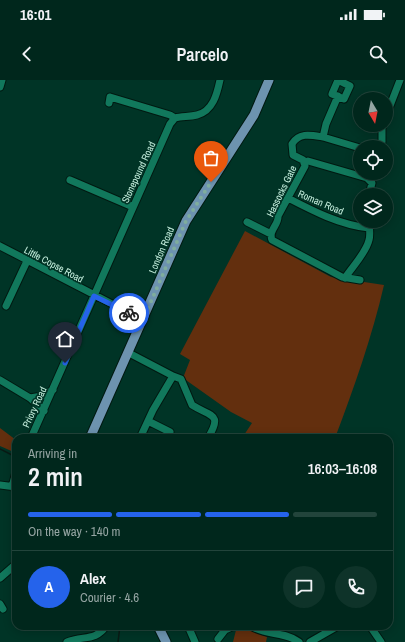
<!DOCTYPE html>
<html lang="en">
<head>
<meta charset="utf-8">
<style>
  body { margin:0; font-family:"Archivo Narrow",sans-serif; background:#0e3329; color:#f1f3f6; height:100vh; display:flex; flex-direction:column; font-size:15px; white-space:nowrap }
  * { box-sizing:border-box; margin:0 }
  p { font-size:13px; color:#95a5a3 }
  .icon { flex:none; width:22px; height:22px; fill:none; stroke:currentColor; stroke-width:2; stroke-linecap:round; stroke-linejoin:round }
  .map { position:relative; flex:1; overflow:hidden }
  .panel { position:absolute; left:12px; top:354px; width:381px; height:196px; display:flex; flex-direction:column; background:#00271c; border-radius:12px; box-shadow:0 2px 10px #0003,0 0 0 1px #22443b }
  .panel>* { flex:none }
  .needle { width:26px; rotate:170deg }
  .tools { position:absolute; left:353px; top:12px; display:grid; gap:8px }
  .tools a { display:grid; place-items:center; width:40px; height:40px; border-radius:50%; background:#00271c; box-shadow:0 2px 10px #0003,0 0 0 1px #22443b; font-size:20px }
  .pin { position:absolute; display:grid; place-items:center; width:34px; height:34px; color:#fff; margin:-41px -17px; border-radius:50% 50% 50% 0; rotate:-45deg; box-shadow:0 0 4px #0007 }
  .pin .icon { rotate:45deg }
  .courier { position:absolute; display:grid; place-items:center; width:40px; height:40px; margin:-20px; border:3px solid #2563eb; border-radius:50%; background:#fff; color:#222; box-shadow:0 1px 5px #0007 }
  .overview em { font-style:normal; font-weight:600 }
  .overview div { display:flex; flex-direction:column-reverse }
  .overview { display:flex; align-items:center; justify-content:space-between; height:68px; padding:0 16px }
  h1 { font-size:26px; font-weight:600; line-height:30px }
  .bar { display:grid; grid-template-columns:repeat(4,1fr); gap:6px 4px; align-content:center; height:48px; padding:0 16px }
  .bar i { height:5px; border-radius:3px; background:#22443b }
  .bar .on { background:#2563eb }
  .bar p { grid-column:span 4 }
  .line { display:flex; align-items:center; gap:10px; padding:0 16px; border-top:1px solid #22443b }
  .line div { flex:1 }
  .round { display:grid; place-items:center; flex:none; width:42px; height:42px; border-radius:21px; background:#0e3329 }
  .status { display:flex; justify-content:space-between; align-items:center; height:28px; padding:0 20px; background:#00271c; direction:ltr }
  .status svg { height:11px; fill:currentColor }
  header { display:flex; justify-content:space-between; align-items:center; height:52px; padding:0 16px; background:#00271c; font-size:18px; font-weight:600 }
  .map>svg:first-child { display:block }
</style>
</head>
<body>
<div class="status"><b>16:01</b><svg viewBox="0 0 49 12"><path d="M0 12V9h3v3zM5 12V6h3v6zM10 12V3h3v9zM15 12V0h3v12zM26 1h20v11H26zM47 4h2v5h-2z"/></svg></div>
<header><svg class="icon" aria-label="back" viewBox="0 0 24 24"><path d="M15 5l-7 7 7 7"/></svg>Parcelo<svg class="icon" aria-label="search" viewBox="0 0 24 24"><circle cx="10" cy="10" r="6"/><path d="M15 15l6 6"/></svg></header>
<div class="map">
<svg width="405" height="562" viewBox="0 0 405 562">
  <rect width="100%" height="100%" fill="#003426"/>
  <path fill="#632f0e" d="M245 151 331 197 384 205C372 257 354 308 335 358H242L252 343 231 332 183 298 190 280 180 274Z
    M0 348 16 360V373L0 366Z
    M240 546H246L267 557 266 562H233L236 550Z"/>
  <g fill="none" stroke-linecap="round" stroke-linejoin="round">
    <path stroke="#091b15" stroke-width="1.5" d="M0 369 16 377
      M118 562 120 546"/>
    <defs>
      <path id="minor" d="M338 0 350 6 344 19 332 14Z
        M0 7 2 0
        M338 16 326 44 323 57C311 55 299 52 292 64L293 75 303 80 305 86 278 136C279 145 268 150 272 160L342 197 360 200
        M109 23 110 17 170 35 175 38
        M386 36 400 0
        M323 57 360 68
        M369 67 376 66 382 62V45
        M305 82 308 81 367 98 372 103 369 115
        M70 100 133 127
        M288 118C313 131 340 145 369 148
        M247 142 271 154
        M0 166 143 240
        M345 198C352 187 366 173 369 160 371 153 368 148 371 141
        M6 226 27 181
        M129 273 173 296 153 330 140 358
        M173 296 181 299 192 325C211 337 223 333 208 358
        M0 300 30 318 44 331
        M30 318 42 316 53 310
        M148 341 170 352
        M31 358 170 44 175 38C182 36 189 37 197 35 213 31 217 14 220 0
        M0 405 16 407
        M12 407 16 392
        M0 498 16 484
        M0 524 3 529
        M188 546 195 562
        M251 546C266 556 284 551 299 562
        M370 546 381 562
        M218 559 225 550 234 546
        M67 562C83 555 95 562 106 546
        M310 562 338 546"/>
      <path id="major" d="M90 358 186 141 254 35 269 0
        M158 546 166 562"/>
    </defs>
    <use href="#minor" stroke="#001911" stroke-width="9"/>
    <use href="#major" stroke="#001911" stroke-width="11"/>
    <use href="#minor" stroke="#11785c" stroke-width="7"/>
    <use href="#major" stroke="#6d93af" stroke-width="9"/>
  </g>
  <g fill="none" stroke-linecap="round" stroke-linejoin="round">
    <path stroke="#7fad9d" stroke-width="4" stroke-dasharray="0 7.2" d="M129 233 143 240 186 141 211 102"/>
    <path stroke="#2563eb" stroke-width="5" d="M65 283 94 216 129 233"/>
  </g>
  <g text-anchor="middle" stroke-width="3.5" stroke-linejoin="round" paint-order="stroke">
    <g font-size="10" fill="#c4eedd" stroke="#003426">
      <text transform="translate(138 92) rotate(-65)" y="4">Stonepound Road</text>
      <text transform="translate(281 111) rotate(-64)" y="4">Hassocks Gate</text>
      <text transform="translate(321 122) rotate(23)" y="4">Roman Road</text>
      <text transform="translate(161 170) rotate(-67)" y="4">London Road</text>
      <text transform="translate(54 184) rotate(28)" y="4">Little Copse Road</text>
      <text transform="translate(34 327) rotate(-65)" y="4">Priory Road</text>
    </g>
  </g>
</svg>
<div class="tools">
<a><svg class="needle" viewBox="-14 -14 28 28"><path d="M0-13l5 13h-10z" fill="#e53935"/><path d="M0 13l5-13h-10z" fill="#95a5a3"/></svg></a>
<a><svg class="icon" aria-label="locate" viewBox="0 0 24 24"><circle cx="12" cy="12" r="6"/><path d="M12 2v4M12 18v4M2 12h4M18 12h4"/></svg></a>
<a><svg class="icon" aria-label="layers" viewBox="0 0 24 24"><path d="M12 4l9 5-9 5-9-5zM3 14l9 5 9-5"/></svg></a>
</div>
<div class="pin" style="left:211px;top:102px;background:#ea580c"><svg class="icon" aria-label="bag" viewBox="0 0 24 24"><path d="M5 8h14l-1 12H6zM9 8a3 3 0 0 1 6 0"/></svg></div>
<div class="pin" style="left:65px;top:283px;background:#1f2937"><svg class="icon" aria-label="home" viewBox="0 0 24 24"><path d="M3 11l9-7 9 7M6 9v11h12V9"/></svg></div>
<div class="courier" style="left:129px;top:233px"><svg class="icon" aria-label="bike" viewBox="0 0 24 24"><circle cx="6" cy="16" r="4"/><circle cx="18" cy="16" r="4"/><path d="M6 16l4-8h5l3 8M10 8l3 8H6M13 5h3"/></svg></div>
<section class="panel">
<div class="overview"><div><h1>2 min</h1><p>Arriving in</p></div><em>16:03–16:08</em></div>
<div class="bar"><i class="on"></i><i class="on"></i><i class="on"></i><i></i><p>On the way · 140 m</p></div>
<div class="line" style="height:72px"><b class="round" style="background:#2563eb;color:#fff">A</b><div><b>Alex</b><p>Courier · 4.6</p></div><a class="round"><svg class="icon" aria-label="chat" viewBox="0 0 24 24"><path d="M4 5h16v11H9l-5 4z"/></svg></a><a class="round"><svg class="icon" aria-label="phone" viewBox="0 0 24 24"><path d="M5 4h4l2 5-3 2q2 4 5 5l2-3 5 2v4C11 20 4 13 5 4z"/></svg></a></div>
</section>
</div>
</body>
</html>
